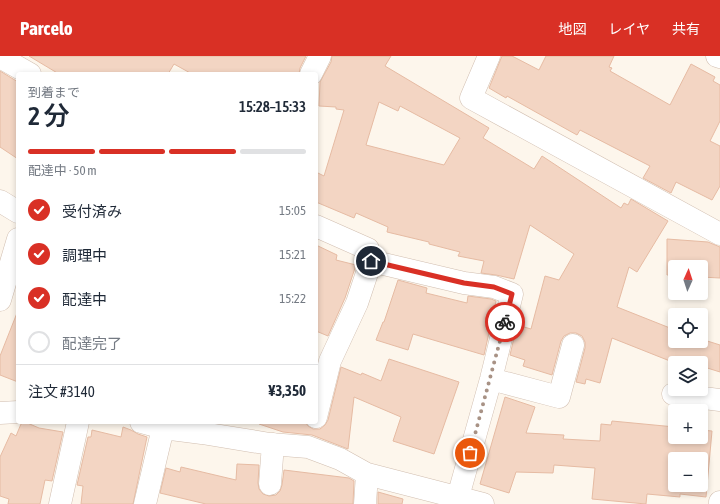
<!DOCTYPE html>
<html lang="ja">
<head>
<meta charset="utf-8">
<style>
  body { margin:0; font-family:"Asap Condensed","Noto Sans JP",sans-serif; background:#f2f2f3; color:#1f2937; height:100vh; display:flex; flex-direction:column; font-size:15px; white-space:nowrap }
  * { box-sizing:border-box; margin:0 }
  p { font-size:13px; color:#747a83 }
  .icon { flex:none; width:22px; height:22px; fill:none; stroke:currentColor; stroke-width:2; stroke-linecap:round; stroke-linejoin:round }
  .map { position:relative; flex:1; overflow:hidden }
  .panel { position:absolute; left:16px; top:16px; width:302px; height:352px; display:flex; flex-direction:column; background:#fff; border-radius:4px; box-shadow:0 2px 6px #0003 }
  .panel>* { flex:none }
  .needle { width:26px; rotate:3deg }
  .fabs { position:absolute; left:668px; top:204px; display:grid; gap:8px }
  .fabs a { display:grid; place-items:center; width:40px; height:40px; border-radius:4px; background:#fff; box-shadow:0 2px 6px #0003; font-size:20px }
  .pin { position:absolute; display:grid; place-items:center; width:34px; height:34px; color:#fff; margin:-17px; border:2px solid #fff; border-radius:50%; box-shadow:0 1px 4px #0007 }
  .courier { position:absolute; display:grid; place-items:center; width:40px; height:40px; margin:-20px; border:3px solid #d93025; border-radius:50%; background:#fff; color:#222; box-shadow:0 1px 5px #0007 }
  .overview em { font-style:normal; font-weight:600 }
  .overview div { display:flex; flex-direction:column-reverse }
  .overview { display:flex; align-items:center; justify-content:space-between; height:68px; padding:0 12px }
  h1 { font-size:26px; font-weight:600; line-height:30px }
  .bar { display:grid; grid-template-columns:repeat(4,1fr); gap:6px 4px; align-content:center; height:48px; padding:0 12px }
  .bar i { height:5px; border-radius:3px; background:#e0e1e3 }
  .bar .active { background:#d93025 }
  .bar p { grid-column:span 4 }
  .line { display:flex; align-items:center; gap:10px; padding:0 12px; border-top:1px solid #e0e1e3 }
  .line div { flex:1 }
  ol { padding:0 12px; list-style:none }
  li { display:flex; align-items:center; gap:12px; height:44px }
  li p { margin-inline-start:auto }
  li .icon { padding:4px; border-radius:50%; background:#d93025; color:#fff; stroke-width:4 }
  li:last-child { color:#747a83 }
  li i { width:22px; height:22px; border:2px solid #e0e1e3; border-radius:50% }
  header { display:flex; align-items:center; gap:24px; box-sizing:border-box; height:56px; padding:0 20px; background:#d93025; color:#fff }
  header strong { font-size:19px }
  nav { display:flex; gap:22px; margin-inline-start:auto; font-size:14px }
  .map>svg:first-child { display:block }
</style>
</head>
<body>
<header>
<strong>Parcelo</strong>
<nav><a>地図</a><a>レイヤ</a><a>共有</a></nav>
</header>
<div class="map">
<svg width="720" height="448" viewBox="0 0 720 448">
  <rect width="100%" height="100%" fill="#fdf6ec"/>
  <path fill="#f3d5c3" stroke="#e6bba3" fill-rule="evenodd" d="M29 0H306L300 12 299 18H192L174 8 168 18H59Z
    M332 0H391L385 10 489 72 483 82 534 113 542 100 621 152 624 147 628 149 631 143 668 165 637 216 629 211 617 251 675 274V285H701V283L720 289V316L701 310V307H690L677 303 675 307 612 282 600 327 586 323 585 328 576 326 585 292V286L582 280 576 277H570L564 280 561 285 552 319 523 310 525 304 510 299 517 269 531 273 545 220 559 224 574 198 530 169 514 223 496 219 481 217 484 205 458 200 460 196 429 188V186L387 176 388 171 356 157 354 162 316 146V116L324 120 344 54 336 53V51L319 50 320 26 331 6ZM379 46 398 55 400 50 460 82 444 109 366 89Z
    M502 0H512L539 14 546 0H614L609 11 612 12 610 15 670 49 691 8 715 21 713 25 720 29V65L710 85 720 90V130L712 144 676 126 671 137 643 122 650 110 580 74 577 79 507 40 506 42 489 32Z
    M0 15 18 26V103L0 91Z
    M667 183 708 186 720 191V222L701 221V211H675V219H667Z
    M316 189 337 199 336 204 356 209 345 242 328 280 316 275Z
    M398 224 427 232 426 237 467 247 468 240 491 243 496 245 484 299 413 278 408 294 376 284 383 266H384Z
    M17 257H18V326L0 319V300Z
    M389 303 459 326 434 398 393 385 401 361 354 341 348 393 312 379 283 376 259 368 260 366H305L308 370 313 373H320L325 369 328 364 341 311 361 319 362 317 381 325Z
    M505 341 535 351 526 377 564 379 563 383 600 385 601 368 611 369 612 365 675 371V381H701V374L712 375 706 441 680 438V441L647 438 646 448 592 443 595 412 554 409 553 417 516 416 509 437 480 428ZM675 403H701V429H675Z
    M25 366 39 372 63 376 52 425 45 424 40 448H8L9 443 0 440V401L11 377 16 380 21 368Z
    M123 371 131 374 138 378 147 381 133 448H81L83 430 77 429 88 381H91L92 374 121 381Z
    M237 408 259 409 258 427 259 433 263 438 269 440 276 439 280 435 282 429 284 414 349 422 354 425 353 448H206L160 437 166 412 180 416 181 411 236 424Z
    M378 436 403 443 402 448H378Z"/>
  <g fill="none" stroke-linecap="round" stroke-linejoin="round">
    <defs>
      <path id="minor" d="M489 0 471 42 720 178
        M717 0 720 1
        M0 1 30 18
        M311 18 320 0
        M0 145 18 156
        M316 170 368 193 371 205 357 247 330 305 316 361
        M371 205 464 227 494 231 512 238 491 323 458 441
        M0 244 18 183
        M491 323 559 341 573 289
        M673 338 720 344
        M0 357 18 356
        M141 366 163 372 202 377 270 388 308 391 340 403 367 418 483 448
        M270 428 273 388
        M60 448 78 366
        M145 448 163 372
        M365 448 367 418
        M720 448V446"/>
    </defs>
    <use href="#minor" stroke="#d1beb0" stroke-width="23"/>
    <use href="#minor" stroke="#fff" stroke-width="22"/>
  </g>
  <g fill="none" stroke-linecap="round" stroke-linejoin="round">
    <path stroke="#a89285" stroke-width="4" stroke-dasharray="0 7.2" d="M470 397 505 266"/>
    <path stroke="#d93025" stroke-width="5" d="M371 205 464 227 494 231 512 238 505 266"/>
  </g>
</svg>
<div class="fabs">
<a><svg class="needle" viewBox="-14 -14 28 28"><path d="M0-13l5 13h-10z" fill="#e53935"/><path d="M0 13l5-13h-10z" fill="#747a83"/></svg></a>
<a><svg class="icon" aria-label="locate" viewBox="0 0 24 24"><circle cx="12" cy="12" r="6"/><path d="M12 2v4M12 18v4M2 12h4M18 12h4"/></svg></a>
<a><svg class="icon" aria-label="layers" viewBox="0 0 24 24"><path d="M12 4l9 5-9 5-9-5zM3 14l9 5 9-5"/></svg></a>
<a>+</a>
<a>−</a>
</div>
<div class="pin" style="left:470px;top:397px;background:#ea580c"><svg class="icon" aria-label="bag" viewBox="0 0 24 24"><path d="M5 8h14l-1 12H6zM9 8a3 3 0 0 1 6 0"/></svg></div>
<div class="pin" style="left:371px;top:205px;background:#1f2937"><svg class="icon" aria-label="home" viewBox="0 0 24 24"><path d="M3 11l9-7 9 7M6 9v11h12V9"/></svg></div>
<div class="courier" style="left:505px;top:266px"><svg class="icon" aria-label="bike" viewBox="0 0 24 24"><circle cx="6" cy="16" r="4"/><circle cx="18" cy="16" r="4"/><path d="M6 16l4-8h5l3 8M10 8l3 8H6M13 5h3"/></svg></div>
<section class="panel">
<div class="overview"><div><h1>2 分</h1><p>到着まで</p></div><em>15:28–15:33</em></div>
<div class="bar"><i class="active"></i><i class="active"></i><i class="active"></i><i></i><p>配達中 · 50 m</p></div>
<ol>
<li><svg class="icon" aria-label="check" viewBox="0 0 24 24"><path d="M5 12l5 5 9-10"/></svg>受付済み<p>15:05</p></li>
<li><svg class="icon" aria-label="check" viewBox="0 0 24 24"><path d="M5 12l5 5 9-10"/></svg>調理中<p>15:21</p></li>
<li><svg class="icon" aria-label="check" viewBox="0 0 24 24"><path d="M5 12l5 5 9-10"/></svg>配達中<p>15:22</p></li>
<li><i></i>配達完了</li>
</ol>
<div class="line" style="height:52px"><div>注文 #3140</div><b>¥3,350</b></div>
</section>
</div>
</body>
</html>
